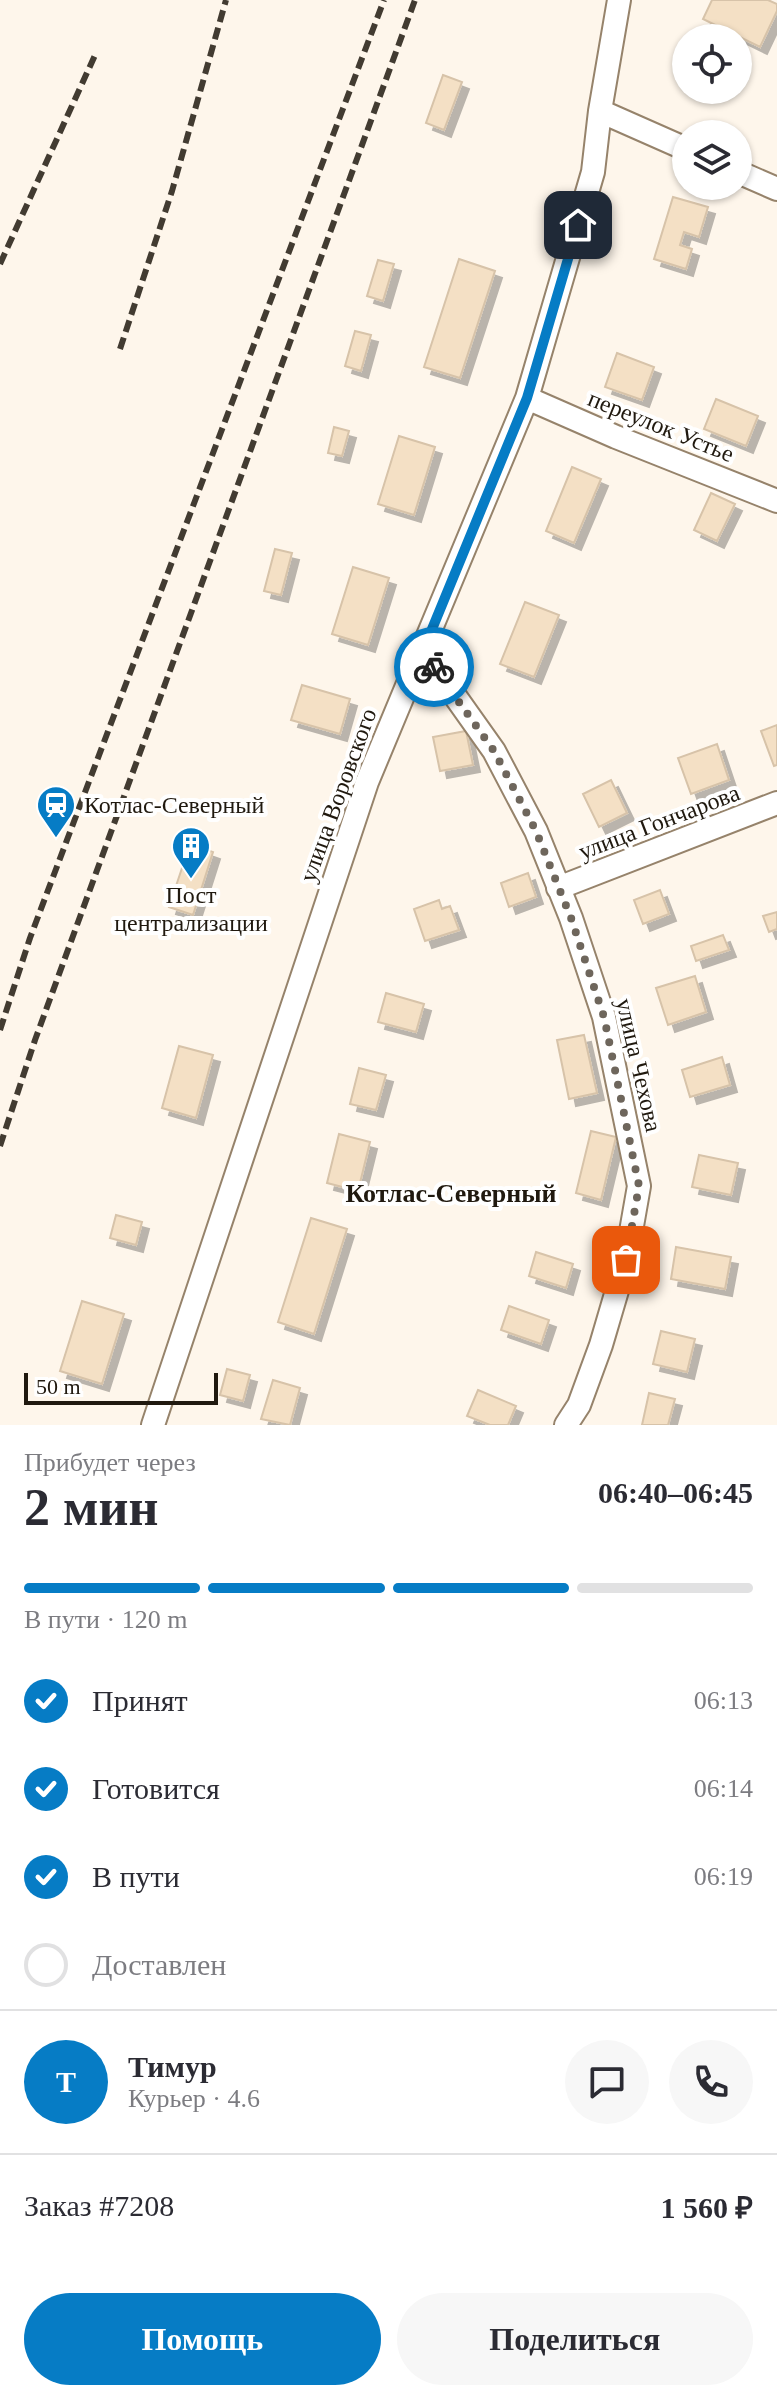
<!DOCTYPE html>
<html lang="ru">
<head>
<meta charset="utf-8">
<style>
  body { margin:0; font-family:"Times New Roman",serif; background:#f7f7f7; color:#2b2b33; height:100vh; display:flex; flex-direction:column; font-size:30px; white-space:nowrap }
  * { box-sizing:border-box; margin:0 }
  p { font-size:26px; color:#7c7c81 }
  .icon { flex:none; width:44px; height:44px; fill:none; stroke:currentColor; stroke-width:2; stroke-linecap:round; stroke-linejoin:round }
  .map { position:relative; height:1425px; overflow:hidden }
  .details { display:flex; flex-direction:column; background:#fff; flex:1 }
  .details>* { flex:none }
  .fabs { position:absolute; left:672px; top:24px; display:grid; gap:16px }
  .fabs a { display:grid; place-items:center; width:80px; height:80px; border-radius:50%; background:#fff; box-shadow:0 2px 6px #0004; font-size:40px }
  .scale { position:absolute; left:24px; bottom:20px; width:194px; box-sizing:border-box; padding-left:8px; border:4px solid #20190f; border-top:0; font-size:22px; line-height:28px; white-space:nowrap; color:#20190f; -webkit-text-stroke:6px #fff; paint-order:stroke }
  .pin { position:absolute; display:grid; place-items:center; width:68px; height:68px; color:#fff; margin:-34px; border-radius:16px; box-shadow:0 4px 12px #0006 }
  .courier { position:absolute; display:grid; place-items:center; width:80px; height:80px; margin:-40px; border:6px solid #067cc5; border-radius:50%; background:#fff; color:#222; box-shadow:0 2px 10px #0007 }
  .headline em { font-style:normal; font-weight:600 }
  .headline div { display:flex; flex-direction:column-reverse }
  .headline { display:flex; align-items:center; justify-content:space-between; height:136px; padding:0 24px }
  h1 { font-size:52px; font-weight:600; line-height:60px }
  .bar { display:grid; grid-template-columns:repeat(4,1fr); gap:12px 8px; align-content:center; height:96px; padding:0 24px }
  .bar i { height:10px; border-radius:6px; background:#e1e1e2 }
  .bar .current { background:#067cc5 }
  .bar p { grid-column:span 4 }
  .line { display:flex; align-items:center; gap:20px; padding:0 24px; border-top:2px solid #e1e1e2 }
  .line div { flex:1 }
  .round { display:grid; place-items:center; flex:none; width:84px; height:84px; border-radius:42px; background:#f7f7f7 }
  ol { padding:0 24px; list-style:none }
  li { display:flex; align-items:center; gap:24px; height:88px }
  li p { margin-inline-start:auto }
  li .icon { padding:8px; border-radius:50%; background:#067cc5; color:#fff; stroke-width:4 }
  li:last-child { color:#7c7c81 }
  li i { width:44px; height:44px; border:4px solid #e1e1e2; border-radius:50% }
  .cta { display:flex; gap:16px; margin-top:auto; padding:16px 24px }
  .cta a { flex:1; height:92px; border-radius:48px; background:#067cc5; color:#fff; font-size:32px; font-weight:600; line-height:92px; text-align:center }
  .cta a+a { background:#f7f7f7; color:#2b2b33 }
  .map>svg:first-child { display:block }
</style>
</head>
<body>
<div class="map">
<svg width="777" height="1425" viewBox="0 0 777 1425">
  <defs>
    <filter id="shadow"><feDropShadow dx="7" dy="7" stdDeviation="0" flood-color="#0004"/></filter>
  </defs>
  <rect width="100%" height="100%" fill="#fef6eb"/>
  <path fill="#f4e0c5" stroke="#d7c3a9" stroke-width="2" filter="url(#shadow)" d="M712 0H768L777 4V11L760 47 703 19Z
    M443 75 462 82 444 130 426 123Z
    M673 197 708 207 699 237 684 232 680 245 692 249 686 269 654 259Z
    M459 259 495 271 460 378 424 367Z
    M378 260 394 264 383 301 367 296Z
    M355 331 371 335 361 371 345 366Z
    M617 353 654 367 642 400 605 387Z
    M716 399 758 416 746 446 704 429Z
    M334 427 349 431 342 456 328 453Z
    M399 436 435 447 414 515 378 504Z
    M572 467 601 479 574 543 546 531Z
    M711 493 735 504 717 541 694 530Z
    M275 549 292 553 281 595 264 591Z
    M353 567 389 578 368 645 332 634Z
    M525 602 559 615 534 677 500 664Z
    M302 685 350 699 340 734 291 720Z
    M777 725V765L774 766 761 731Z
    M466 731 473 765 440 771 433 737Z
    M717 744 729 780 691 794 678 758Z
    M611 780 627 813 599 827 583 794Z
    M190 844 213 852 193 915 169 907Z
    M528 873 536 897 509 907 501 883Z
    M660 890 669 914 643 924 634 900Z
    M439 900 442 909 450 906 459 930 425 941 414 909Z
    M777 912V929L769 932 763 916Z
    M723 935 729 950 696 961 691 946Z
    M695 976 706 1012 668 1025 656 988Z
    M386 993 424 1004 416 1032 378 1022Z
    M584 1035 597 1093 569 1099 557 1040Z
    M179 1046 213 1055 196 1118 162 1108Z
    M722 1057 730 1085 690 1097 682 1070Z
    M359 1068 386 1075 376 1110 350 1104Z
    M591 1131 616 1137 601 1200 576 1193Z
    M339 1134 370 1142 358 1191 327 1183Z
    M699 1155 738 1163 731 1195 692 1187Z
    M116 1215 142 1222 136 1245 110 1238Z
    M311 1218 347 1229 314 1334 278 1322Z
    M676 1247 731 1257 725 1289 671 1279Z
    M536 1252 573 1264 566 1288 529 1276Z
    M82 1301 124 1314 102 1384 60 1371Z
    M509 1306 549 1320 541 1344 501 1330Z
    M661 1331 695 1339 687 1372 653 1364Z
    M227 1369 250 1375 243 1401 220 1395Z
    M273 1380 300 1388 290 1425 261 1419Z
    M478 1390 516 1406 508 1425H490L467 1416Z
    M649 1393 675 1399 668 1425H642Z"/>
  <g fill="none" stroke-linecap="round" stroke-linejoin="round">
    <defs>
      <path id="street" d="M600 111 686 149
        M738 172 777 189
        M527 398 616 437 777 501
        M423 651 494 751 536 831 571 918 604 1017 639 1186 626 1260 601 1345 579 1405 566 1425
        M558 888 777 803
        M153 1425 367 782 527 398 593 172 600 111 619 0"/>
    </defs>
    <use href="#street" stroke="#96836b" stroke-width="26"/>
    <use href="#street" stroke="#fff" stroke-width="22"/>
    <path stroke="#423b31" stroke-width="6" stroke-dasharray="12 6" stroke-linecap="butt" d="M0 264 96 53
      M120 349 172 191 226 0
      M0 1030 30 938 384 0
      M0 1146 35 1040 415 0"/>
  </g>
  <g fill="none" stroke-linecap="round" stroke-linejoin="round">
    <path stroke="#6e665c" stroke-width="8" stroke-dasharray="0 14.4" d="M434 667 494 751 536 831 571 918 604 1017 639 1186 626 1260"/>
    <path stroke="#067cc5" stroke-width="10" d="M434 667 423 651 527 398 578 225"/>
  </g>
  <defs>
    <symbol id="station-pin" viewBox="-11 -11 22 30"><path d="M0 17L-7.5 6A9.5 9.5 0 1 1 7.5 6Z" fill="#067cc5" stroke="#fff"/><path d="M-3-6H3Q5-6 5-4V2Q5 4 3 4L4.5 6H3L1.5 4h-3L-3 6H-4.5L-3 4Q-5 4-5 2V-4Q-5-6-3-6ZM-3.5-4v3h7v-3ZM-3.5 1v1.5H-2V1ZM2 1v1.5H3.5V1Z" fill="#fff"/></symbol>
    <symbol id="building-pin" viewBox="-11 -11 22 30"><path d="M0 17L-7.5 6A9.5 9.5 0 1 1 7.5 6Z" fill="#067cc5" stroke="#fff"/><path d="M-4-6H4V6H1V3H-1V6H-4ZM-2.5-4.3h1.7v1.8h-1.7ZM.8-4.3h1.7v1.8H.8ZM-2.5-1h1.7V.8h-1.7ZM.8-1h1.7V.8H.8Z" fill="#fff"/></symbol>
  </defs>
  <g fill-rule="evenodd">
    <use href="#station-pin" x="34" y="783" width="44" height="60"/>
    <use href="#building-pin" x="169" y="824" width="44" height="60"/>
  </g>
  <g text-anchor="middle" stroke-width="8" stroke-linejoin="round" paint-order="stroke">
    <g font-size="24" fill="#20190f" stroke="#fff">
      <text transform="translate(661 426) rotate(22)" y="8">переулок Устье</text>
      <text transform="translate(338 795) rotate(-70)" y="8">улица Воровского</text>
      <text transform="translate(659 822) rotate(-21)" y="8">улица Гончарова</text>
      <text transform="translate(639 1065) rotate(77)" y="8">улица Чехова</text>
    </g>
    <g font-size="24" fill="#20190f" stroke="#fff" text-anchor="start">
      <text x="84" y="813">Котлас-Северный</text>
      <text x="191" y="903" text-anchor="middle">Пост<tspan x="191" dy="28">централизации</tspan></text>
    </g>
    <g font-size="26" font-weight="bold" fill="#20190f" stroke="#fff">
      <text x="451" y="1202">Котлас-Северный</text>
    </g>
  </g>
</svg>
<div class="fabs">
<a><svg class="icon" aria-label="locate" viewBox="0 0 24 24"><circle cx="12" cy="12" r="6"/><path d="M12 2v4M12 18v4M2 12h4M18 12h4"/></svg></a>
<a><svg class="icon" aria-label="layers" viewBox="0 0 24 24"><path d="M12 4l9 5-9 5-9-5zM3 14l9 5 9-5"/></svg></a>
</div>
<div class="scale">50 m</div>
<div class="pin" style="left:626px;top:1260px;background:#ea580c"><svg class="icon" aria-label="bag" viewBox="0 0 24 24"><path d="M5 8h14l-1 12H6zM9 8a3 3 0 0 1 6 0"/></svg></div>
<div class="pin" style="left:578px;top:225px;background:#1f2937"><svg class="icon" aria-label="home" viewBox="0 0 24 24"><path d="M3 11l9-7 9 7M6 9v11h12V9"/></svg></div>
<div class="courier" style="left:434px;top:667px"><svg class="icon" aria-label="bike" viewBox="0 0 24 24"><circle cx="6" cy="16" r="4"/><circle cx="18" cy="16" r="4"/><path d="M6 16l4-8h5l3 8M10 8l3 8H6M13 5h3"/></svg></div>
</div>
<section class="details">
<div class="headline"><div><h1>2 мин</h1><p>Прибудет через</p></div><em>06:40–06:45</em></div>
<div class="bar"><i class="current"></i><i class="current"></i><i class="current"></i><i></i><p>В пути · 120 m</p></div>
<ol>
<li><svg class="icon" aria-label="check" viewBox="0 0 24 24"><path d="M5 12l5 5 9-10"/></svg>Принят<p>06:13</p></li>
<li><svg class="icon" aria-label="check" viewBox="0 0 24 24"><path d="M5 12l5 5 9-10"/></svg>Готовится<p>06:14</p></li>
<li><svg class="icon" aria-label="check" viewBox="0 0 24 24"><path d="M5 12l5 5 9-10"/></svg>В пути<p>06:19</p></li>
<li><i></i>Доставлен</li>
</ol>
<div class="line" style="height:144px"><b class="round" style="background:#067cc5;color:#fff">Т</b><div><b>Тимур</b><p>Курьер · 4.6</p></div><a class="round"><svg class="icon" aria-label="chat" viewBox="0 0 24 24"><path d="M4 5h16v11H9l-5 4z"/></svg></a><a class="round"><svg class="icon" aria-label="phone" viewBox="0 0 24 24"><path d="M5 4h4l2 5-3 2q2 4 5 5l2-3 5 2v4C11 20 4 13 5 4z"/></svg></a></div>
<div class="line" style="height:104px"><div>Заказ #7208</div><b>1 560 ₽</b></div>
<div class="cta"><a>Помощь</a><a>Поделиться</a></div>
</section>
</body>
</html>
